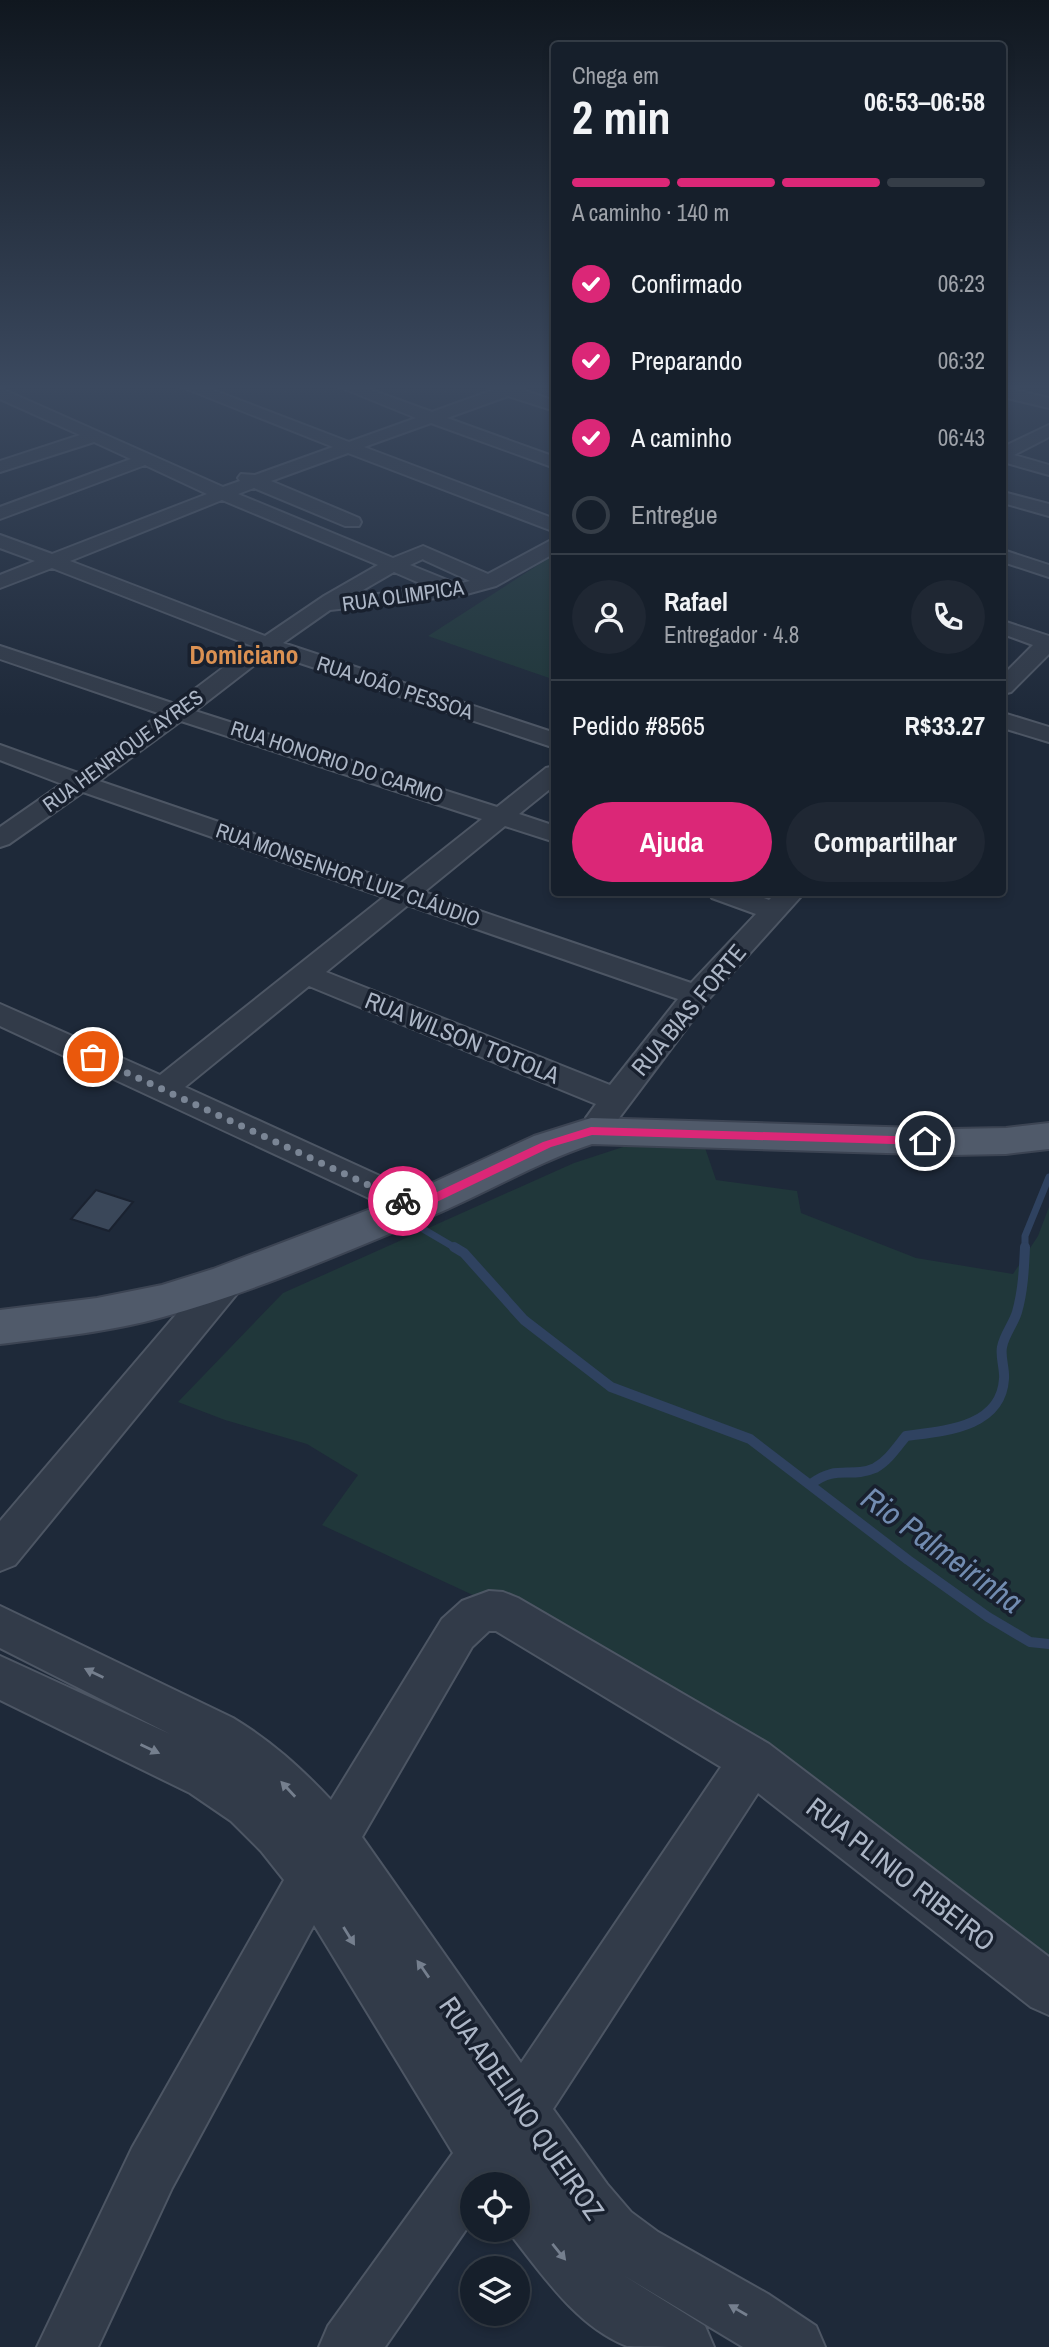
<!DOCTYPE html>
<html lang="pt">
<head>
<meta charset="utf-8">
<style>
  body { margin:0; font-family:"Archivo Narrow",sans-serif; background:#1f2733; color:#f1f3f6; height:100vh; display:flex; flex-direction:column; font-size:26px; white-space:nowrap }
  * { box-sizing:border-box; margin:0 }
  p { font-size:23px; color:#9ea2a9 }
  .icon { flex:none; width:38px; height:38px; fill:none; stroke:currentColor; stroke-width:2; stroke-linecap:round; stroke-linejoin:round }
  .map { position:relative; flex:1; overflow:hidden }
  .details { position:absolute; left:551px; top:42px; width:455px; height:854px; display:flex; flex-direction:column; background:#161f2b; border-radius:7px; box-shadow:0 4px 10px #0003,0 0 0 2px #353d47 }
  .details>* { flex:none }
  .controls { position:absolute; left:460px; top:2172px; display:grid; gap:14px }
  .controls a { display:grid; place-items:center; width:70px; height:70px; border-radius:50%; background:#161f2b; box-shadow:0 4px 10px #0003,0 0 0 2px #353d47; font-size:35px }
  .pin { position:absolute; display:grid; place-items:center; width:60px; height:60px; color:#fff; margin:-30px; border:4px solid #fff; border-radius:50%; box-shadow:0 2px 7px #0007 }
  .courier { position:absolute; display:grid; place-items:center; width:70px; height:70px; margin:-35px; border:5px solid #db2777; border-radius:50%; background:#fff; color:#222; box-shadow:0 2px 9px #0007 }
  .summary em { font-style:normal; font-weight:800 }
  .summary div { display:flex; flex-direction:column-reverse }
  .summary { display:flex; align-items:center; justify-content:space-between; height:119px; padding:0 21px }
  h1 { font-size:46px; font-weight:800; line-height:52px }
  .bar { display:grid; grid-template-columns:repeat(4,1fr); gap:10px 7px; align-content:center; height:84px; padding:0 21px }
  .bar i { height:9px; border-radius:5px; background:#353d47 }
  .bar .current { background:#db2777 }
  .bar p { grid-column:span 4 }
  .line { display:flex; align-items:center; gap:18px; padding:0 21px; border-top:2px solid #353d47 }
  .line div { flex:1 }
  .round { display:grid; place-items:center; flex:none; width:74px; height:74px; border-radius:37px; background:#1f2733 }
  ol { padding:0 21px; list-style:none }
  li { display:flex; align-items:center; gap:21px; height:77px }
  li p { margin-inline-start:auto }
  li .icon { padding:7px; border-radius:50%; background:#db2777; color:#fff; stroke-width:4 }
  li:last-child { color:#9ea2a9 }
  li i { width:38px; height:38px; border:4px solid #353d47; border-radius:50% }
  .button { display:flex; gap:14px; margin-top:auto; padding:14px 21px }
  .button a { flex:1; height:80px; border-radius:42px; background:#db2777; color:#fff; font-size:28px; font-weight:800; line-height:80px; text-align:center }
  .button a+a { background:#1f2733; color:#f1f3f6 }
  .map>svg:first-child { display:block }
</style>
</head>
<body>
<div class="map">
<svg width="1049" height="2347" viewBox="0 0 1049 2347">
  <rect width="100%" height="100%" fill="#1e2939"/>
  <path fill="#20373a" d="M555 554V680L428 636Z
    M702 1139 716 1180 797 1191 801 1213 916 1258 1013 1274 1038 1236 1049 1207V1976L520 1617 322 1525 358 1475 307 1444 225 1420 178 1402 283 1293 574 1163 623 1147Z"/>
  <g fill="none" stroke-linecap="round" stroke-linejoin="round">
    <path stroke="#2f4260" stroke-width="7" d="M406 1219 457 1249
      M1025 1249V1236L1049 1177"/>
    <path stroke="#2f4260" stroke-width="10" d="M454 1247 464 1253 524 1320 611 1387 750 1439 908 1560 988 1617 1030 1642 1049 1644
      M811 1484C837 1464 850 1479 875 1468 888 1461 897 1447 906 1436 943 1431 1001 1428 1004 1379 1005 1369 1000 1357 1002 1347 1004 1335 1014 1323 1017 1312 1023 1291 1024 1269 1025 1247"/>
  </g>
  <path fill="#3a4759" stroke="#1a2230" stroke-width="2" d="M96 1190 133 1202 109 1231 71 1219Z"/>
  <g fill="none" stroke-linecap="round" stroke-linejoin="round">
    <defs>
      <path id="minor" d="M182 387H205L349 442 416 418 340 387H363L432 412 493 390 490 387H525L523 390 555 401V411L508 396 447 418 555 457V468L431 423 364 447 555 519V532L348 453 271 481 359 518 361 522 359 526H345L254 488 238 494 393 558 423 546 488 574 555 538V553L496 586 463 595 330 610 283 643 555 733V748L270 653 195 711 497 807 546 768 555 766V785L519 814 555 826V842L505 826 424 892 691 983 756 914 712 898 709 892H748L769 900 777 892H805L706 1002 613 1126 602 1129 591 1126 586 1118 596 1104 309 986 185 1087 428 1198 433 1207 428 1216 416 1220 0 1026V1004L160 1075 384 897 83 792 9 844 0 847V827L62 784 0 760V745L78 773 161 714 0 659V646L175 704 252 646 52 568 0 588V575L35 561 0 548V535L52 554 207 494 145 465 0 519V507L131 459 94 442 0 472V461L80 435 0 399V388L223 487 240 481 238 478 241 474 255 475 333 447ZM222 500 378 565 324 596 265 636 70 561ZM423 559 424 560 470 581 457 584 410 565ZM394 572 431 588 351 597ZM181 721 482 819 400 884 99 781ZM408 905 678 999 610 1085 326 972Z
        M1003 387 1049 398V408L1003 397Z
        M1049 425V437L1014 455 1049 465V475L1003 462V447Z
        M1003 492 1049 504V516L1003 503Z
        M1003 550 1049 565V577L1003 562Z
        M1003 621 1049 636V654L1011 692 1003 694V675L1033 645 1003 634Z
        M1003 713 1049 727V742L1003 728Z
        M227 1266 240 1270 245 1280 240 1290 15 1565 0 1571V1521L214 1270Z
        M489 1591 503 1592 518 1598 769 1744 1049 1957V2015L1031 2007 758 1793 553 2109 607 2184 631 2212 658 2232 768 2294 816 2326 825 2347H743L623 2275 705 2326 714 2347C695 2347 642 2347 627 2346 575 2326 540 2271 507 2230H518V2184H472V2221L385 2347H319L328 2326 453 2153 314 1925 172 2188 98 2347H37L132 2148 284 1880 261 1851 231 1821 190 1793 0 1700V1656L170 1734 0 1648V1606L233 1718C271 1741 300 1767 331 1800L442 1619 462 1601ZM489 1631H496L721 1767 521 2063 362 1837 472 1647Z"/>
      <path id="major" d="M591 1118 952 1129 1006 1128 1049 1123V1149L1006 1154 952 1155 592 1144C535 1163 483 1195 427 1218 341 1254 253 1292 163 1317 110 1332 55 1337 0 1344V1310L97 1298 162 1285 213 1269 402 1197 534 1136Z"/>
    </defs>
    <use href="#minor" stroke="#4d5664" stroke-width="4"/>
    <use href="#major" stroke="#3c4453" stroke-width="4"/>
    <use href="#minor" fill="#323b49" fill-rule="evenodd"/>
    <use href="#major" fill="#505a6a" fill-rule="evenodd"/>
  </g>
  <defs><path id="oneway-solid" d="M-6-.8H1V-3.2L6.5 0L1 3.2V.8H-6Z" transform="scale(1.75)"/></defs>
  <g fill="#757f8e">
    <use href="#oneway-solid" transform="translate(94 1673) rotate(-154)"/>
    <use href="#oneway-solid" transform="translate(150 1749) rotate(25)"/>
    <use href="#oneway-solid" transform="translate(288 1789) rotate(-133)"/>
    <use href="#oneway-solid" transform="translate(349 1936) rotate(58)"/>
    <use href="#oneway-solid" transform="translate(423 1969) rotate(-125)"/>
    <use href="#oneway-solid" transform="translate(559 2252) rotate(51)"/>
    <use href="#oneway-solid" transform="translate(738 2310) rotate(-150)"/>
  </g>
  <linearGradient id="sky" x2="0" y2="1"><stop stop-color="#10171f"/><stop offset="0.54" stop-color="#3b495f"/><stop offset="1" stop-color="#3b495f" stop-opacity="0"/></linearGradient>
  <rect width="1049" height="716" fill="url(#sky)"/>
  <path fill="#db2777" d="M591 1127 925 1137 930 1141 925 1145 592 1135 551 1147 420 1210H412L398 1201 403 1197 416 1202 543 1142Z"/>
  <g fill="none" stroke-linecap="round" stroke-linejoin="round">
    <path stroke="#7a8595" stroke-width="7" stroke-dasharray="0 12.6" d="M93 1057 403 1201"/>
  </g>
  <g text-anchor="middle" stroke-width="7" stroke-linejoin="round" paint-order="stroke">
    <g font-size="21" fill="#acb6c6" stroke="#18202e">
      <text transform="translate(403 596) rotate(-8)" y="7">RUA OLIMPICA</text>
      <text transform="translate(395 688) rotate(18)" y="7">RUA JOÃO PESSOA</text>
      <text transform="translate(123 751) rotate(-36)" y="7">RUA HENRIQUE AYRES</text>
      <text transform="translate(337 762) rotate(18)" y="7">RUA HONORIO DO CARMO</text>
      <text transform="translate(348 875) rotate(19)" y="7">RUA MONSENHOR LUIZ CLÁUDIO</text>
    </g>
    <g font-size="24" fill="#acb6c6" stroke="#18202e">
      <text transform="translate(689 1010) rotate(-50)" y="8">RUA BIAS FORTE</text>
      <text transform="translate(462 1038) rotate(22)" y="8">RUA WILSON TOTOLA</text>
    </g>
    <g font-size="26" font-weight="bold" fill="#db9152" stroke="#18202e">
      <text x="244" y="664">Domiciano</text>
    </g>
    <g font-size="28" fill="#acb6c6" stroke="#18202e">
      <text transform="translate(901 1874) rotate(38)" y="10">RUA PLINIO RIBEIRO</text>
      <text transform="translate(522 2108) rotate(55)" y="10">RUA ADELINO QUEIROZ</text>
    </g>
    <g font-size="32" font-style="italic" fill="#728cb1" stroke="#18202e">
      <text transform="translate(942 1550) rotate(36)" y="11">Rio Palmeirinha</text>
    </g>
  </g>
</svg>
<div class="controls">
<a><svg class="icon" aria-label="locate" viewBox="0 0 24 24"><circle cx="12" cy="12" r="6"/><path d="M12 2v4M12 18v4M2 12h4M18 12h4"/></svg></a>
<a><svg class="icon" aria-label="layers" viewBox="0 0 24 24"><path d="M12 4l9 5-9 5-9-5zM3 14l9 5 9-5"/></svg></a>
</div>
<div class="pin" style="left:93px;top:1057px;background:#ea580c"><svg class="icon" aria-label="bag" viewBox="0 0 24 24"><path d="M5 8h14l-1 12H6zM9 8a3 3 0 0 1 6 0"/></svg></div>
<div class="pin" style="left:925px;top:1141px;background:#1f2937"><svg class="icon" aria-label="home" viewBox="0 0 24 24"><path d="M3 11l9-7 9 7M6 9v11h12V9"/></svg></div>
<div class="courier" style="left:403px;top:1201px"><svg class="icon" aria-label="bike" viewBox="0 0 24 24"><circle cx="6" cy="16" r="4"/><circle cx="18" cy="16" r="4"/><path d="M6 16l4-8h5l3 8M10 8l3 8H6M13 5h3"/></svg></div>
<section class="details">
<div class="summary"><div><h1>2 min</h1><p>Chega em</p></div><em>06:53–06:58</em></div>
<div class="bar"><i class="current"></i><i class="current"></i><i class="current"></i><i></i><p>A caminho · 140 m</p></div>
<ol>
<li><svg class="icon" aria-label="check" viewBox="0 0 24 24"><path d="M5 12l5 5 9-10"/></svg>Confirmado<p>06:23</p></li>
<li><svg class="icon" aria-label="check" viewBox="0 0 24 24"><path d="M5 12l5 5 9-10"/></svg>Preparando<p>06:32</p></li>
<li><svg class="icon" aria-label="check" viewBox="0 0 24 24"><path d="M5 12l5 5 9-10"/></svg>A caminho<p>06:43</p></li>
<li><i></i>Entregue</li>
</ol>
<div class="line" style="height:126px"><a class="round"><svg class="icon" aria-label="person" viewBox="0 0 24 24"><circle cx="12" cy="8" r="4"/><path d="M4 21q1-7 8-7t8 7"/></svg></a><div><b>Rafael</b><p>Entregador · 4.8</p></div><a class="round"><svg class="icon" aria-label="phone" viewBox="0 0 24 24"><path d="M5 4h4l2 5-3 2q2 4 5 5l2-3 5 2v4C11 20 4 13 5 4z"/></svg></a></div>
<div class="line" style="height:91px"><div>Pedido #8565</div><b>R$33.27</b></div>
<div class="button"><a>Ajuda</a><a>Compartilhar</a></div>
</section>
</div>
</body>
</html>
